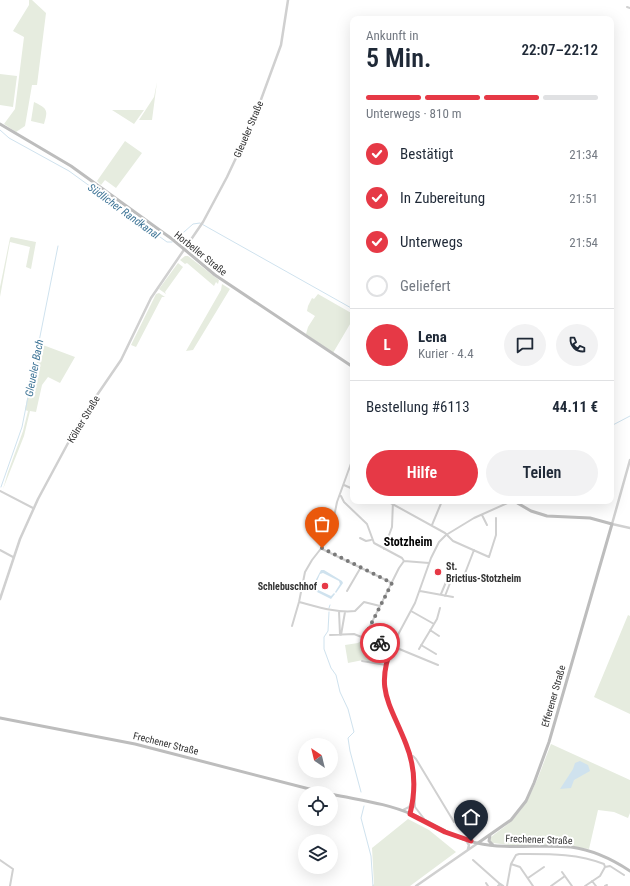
<!DOCTYPE html>
<html lang="de">
<head>
<meta charset="utf-8">
<style>
  body { margin:0; font-family:"Roboto Condensed",sans-serif; background:#f2f2f3; color:#1f2937; height:100vh; display:flex; flex-direction:column; font-size:15px; white-space:nowrap }
  * { box-sizing:border-box; margin:0 }
  p { font-size:13px; color:#747a83 }
  .icon { flex:none; width:22px; height:22px; fill:none; stroke:currentColor; stroke-width:2; stroke-linecap:round; stroke-linejoin:round }
  .map { position:relative; flex:1; overflow:hidden }
  .drawer { position:absolute; left:350px; top:16px; width:264px; height:488px; display:flex; flex-direction:column; background:#fff; border-radius:8px; box-shadow:0 4px 16px #0002 }
  .drawer>* { flex:none }
  .needle { width:26px; rotate:325deg }
  .tools { position:absolute; left:298px; top:738px; display:grid; gap:8px }
  .tools a { display:grid; place-items:center; width:40px; height:40px; border-radius:50%; background:#fff; box-shadow:0 4px 16px #0002; font-size:20px }
  .pin { position:absolute; display:grid; place-items:center; width:34px; height:34px; color:#fff; margin:-41px -17px; border-radius:50% 50% 50% 0; rotate:-45deg; box-shadow:0 0 4px #0007 }
  .pin .icon { rotate:45deg }
  .courier { position:absolute; display:grid; place-items:center; width:40px; height:40px; margin:-20px; border:3px solid #e63946; border-radius:50%; background:#fff; color:#222; box-shadow:0 1px 5px #0007 }
  .overview em { font-style:normal; font-weight:600 }
  .overview div { display:flex; flex-direction:column-reverse }
  .overview { display:flex; align-items:center; justify-content:space-between; height:68px; padding:0 16px }
  h1 { font-size:26px; font-weight:600; line-height:30px }
  .bar { display:grid; grid-template-columns:repeat(4,1fr); gap:6px 4px; align-content:center; height:48px; padding:0 16px }
  .bar i { height:5px; border-radius:3px; background:#e0e1e3 }
  .bar .current { background:#e63946 }
  .bar p { grid-column:span 4 }
  .line { display:flex; align-items:center; gap:10px; padding:0 16px; border-top:1px solid #e0e1e3 }
  .line div { flex:1 }
  .round { display:grid; place-items:center; flex:none; width:42px; height:42px; border-radius:21px; background:#f2f2f3 }
  ol { padding:0 16px; list-style:none }
  li { display:flex; align-items:center; gap:12px; height:44px }
  li p { margin-inline-start:auto }
  li .icon { padding:4px; border-radius:50%; background:#e63946; color:#fff; stroke-width:4 }
  li:last-child { color:#747a83 }
  li i { width:22px; height:22px; border:2px solid #e0e1e3; border-radius:50% }
  .button { display:flex; gap:8px; margin-top:auto; padding:8px 16px }
  .button a { flex:1; height:46px; border-radius:24px; background:#e63946; color:#fff; font-size:16px; font-weight:600; line-height:46px; text-align:center }
  .button a+a { background:#f2f2f3; color:#1f2937 }
  .map>svg:first-child { display:block }
</style>
</head>
<body>
<div class="map">
<svg width="630" height="886" viewBox="0 0 630 886">
  <rect width="100%" height="100%" fill="#fff"/>
  <path fill="#e6ecdf" d="M29 0H32L46 13 37 85H32L25 126 16 132 4 124 15 109 24 37 13 31 29 5Z
    M0 74 17 76 13 107 0 105Z
    M157 82 152 120H139L154 97Z
    M34 102C48 109 48 110 44 124L31 121Z
    M112 110H144L134 124Z
    M125 141 142 153 116 188 105 180 101 185 97 181Z
    M11 237 36 242 31 269 26 267 30 247 10 242 0 297V287L10 238Z
    M185 256H188L219 280 218 284 216 282 214 286 187 263 185 264 180 260Z
    M178 263 183 267 165 292 166 294 159 289Z
    M222 284 230 289 193 350 186 351 221 290Z
    M159 293 165 297H162L136 347 131 345 156 294Z
    M318 294 353 314V319L333 353 306 334 308 327 315 316 307 311 308 306 312 298 314 299Z
    M40 345H43L75 357 60 383 48 377 42 385 36 412 30 411 24 436 3 489 8 472 23 431 28 411 25 410 30 382H33Z
    M628 615 630 616V714L594 697Z
    M362 640 368 644 388 645 389 647 384 663 363 660 348 663 345 645 358 643Z
    M551 744 630 780V813L628 818 614 812 598 810 589 849 560 845H509L493 843 490 841V838C499 830 509 825 516 816 534 795 541 768 551 744Z
    M408 819 429 830 456 852 410 886H372L374 884 372 848Z"/>
  <path fill="#cfe2ee" d="M321 570H324L342 581 343 583 336 593 335 592 340 584 339 581 323 573 320 574 314 588 331 596 334 593 335 594 331 599 311 589Z
    M580 761 588 765 590 771 574 780 571 788 560 789 573 769 575 763Z"/>
  <g fill="none" stroke-linecap="round" stroke-linejoin="round">
    <path stroke="#cfe2ee" stroke-width="1" d="M0 130 9 138 69 171 167 242H172
      M175 240 193 224 200 223 353 309
      M611 426 630 416
      M1 487 22 427 58 246
      M329 608 330 605
      M329 612 328 631 324 637V649L331 668 336 675 340 692 348 709 354 732 348 738 350 751 361 792
      M364 806 361 818 371 856 373 886"/>
    <path stroke="#d0d0d0" stroke-width="2" d="M627 7 630 8
      M344 485 353 489
      M0 491 33 508
      M341 496 344 502 367 524 374 543 402 558 404 561
      M387 501 445 533 453 541 489 557 496 535V518
      M482 515 487 525
      M432 525 442 501
      M360 538 366 541 371 540
      M322 549 392 583
      M384 549 392 527 393 501
      M0 550 13 557
      M404 561 429 563
      M462 581 474 550
      M347 591 361 567
      M420 591 453 597
      M441 594 446 582 450 583
      M445 596 452 578
      M299 602C318 607 336 613 355 611L364 602 380 606
      M339 611 340 635
      M411 611 434 624
      M292 626 299 602 305 572 312 560 330 537 337 502 353 458
      M430 630 439 636
      M330 635 354 634 364 638
      M341 635 345 612
      M393 644 368 642 364 638 399 568 404 561
      M421 645 436 654
      M392 646 438 665
      M419 649 437 619 440 608
      M362 661 386 665
      M410 756H413L416 759 454 822
      M403 810 409 807 413 799
      M411 813 413 803
      M425 820 415 807 414 779 410 756 387 700 384 685 386 665 393 644 415 603 431 558 439 542 446 535 474 518 512 501
      M0 860 13 869 10 886
      M473 860 500 884 498 886
      M511 864 520 867 533 886
      M562 872 572 886
      M528 878 544 867
      M592 881 596 886
      M486 883 488 886
      M507 886 511 864 516 855 519 854C547 854 577 853 604 864L605 867 610 866 624 875
      M551 886 565 876
      M585 886 600 876 605 867
      M605 886 607 885"/>
    <path stroke="#d0d0d0" stroke-width="2.5" d="M630 460 612 524 630 528
      M0 599 20 539 38 499 82 417 121 360 151 298 203 222 227 177 252 124 281 45 288 0
      M466 840 469 845 468 849
      M500 884 503 886
      M416 886 478 843"/>
    <path stroke="#bdbdbd" stroke-width="3" d="M0 124 71 166 172 239 215 275 353 367
      M0 718 135 744 325 793
      M331 794C358 800 386 803 411 814 433 823 453 838 477 843 508 850 540 844 571 847 593 850 612 859 630 871
      M490 835 489 841 493 845
      M478 843 511 820 526 801 534 783 549 742 612 524 590 518 547 516 531 511 514 501"/>
  </g>
  <g fill="none" stroke-linecap="round" stroke-linejoin="round">
    <path stroke="#7a7a7a" stroke-width="4" stroke-dasharray="0 7.2" d="M322 548 392 583 364 638 368 642 380 643"/>
    <path stroke="#e63946" stroke-width="5" d="M380 643 393 644C374 689 390 703 406 744 415 766 416 790 410 814L445 832 471 841"/>
  </g>
  <g fill="#e63946" stroke="#fff" stroke-width="1.5">
    <circle cx="438" cy="572" r="4"/>
    <circle cx="325" cy="586" r="4"/>
  </g>
  <g text-anchor="middle" stroke-width="4" stroke-linejoin="round" paint-order="stroke">
    <g font-size="10" fill="#333" stroke="#fff">
      <text transform="translate(248 129) rotate(-67)" y="4">Gleueler Straße</text>
      <text transform="translate(201 253) rotate(39)" y="4">Horbeller Straße</text>
      <text transform="translate(83 419) rotate(-59)" y="4">Kölner Straße</text>
      <text transform="translate(553 696) rotate(-74)" y="4">Efferener Straße</text>
      <text transform="translate(166 743) rotate(14)" y="4">Frechener Straße</text>
      <text transform="translate(539 839) rotate(2)" y="4">Frechener Straße</text>
    </g>
    <g font-size="10" font-weight="bold" fill="#333" stroke="#fff" text-anchor="start">
      <text x="446" y="570">St.<tspan x="446" dy="12">Brictius-Stotzheim</tspan></text>
      <text x="317" y="590" text-anchor="end">Schlebuschhof</text>
    </g>
    <g font-size="11" font-style="italic" fill="#3f7597" stroke="#fff">
      <text transform="translate(124 211) rotate(36)" y="4">Südlicher Randkanal</text>
      <text transform="translate(34 368) rotate(-79)" y="4">Gleueler Bach</text>
    </g>
    <g font-size="12" font-weight="bold" fill="#000" stroke="#fff">
      <text x="408" y="546">Stotzheim</text>
    </g>
  </g>
</svg>
<div class="tools">
<a><svg class="needle" viewBox="-14 -14 28 28"><path d="M0-13l5 13h-10z" fill="#e53935"/><path d="M0 13l5-13h-10z" fill="#747a83"/></svg></a>
<a><svg class="icon" aria-label="locate" viewBox="0 0 24 24"><circle cx="12" cy="12" r="6"/><path d="M12 2v4M12 18v4M2 12h4M18 12h4"/></svg></a>
<a><svg class="icon" aria-label="layers" viewBox="0 0 24 24"><path d="M12 4l9 5-9 5-9-5zM3 14l9 5 9-5"/></svg></a>
</div>
<div class="pin" style="left:322px;top:548px;background:#ea580c"><svg class="icon" aria-label="bag" viewBox="0 0 24 24"><path d="M5 8h14l-1 12H6zM9 8a3 3 0 0 1 6 0"/></svg></div>
<div class="pin" style="left:471px;top:841px;background:#1f2937"><svg class="icon" aria-label="home" viewBox="0 0 24 24"><path d="M3 11l9-7 9 7M6 9v11h12V9"/></svg></div>
<div class="courier" style="left:380px;top:643px"><svg class="icon" aria-label="bike" viewBox="0 0 24 24"><circle cx="6" cy="16" r="4"/><circle cx="18" cy="16" r="4"/><path d="M6 16l4-8h5l3 8M10 8l3 8H6M13 5h3"/></svg></div>
<section class="drawer">
<div class="overview"><div><h1>5 Min.</h1><p>Ankunft in</p></div><em>22:07–22:12</em></div>
<div class="bar"><i class="current"></i><i class="current"></i><i class="current"></i><i></i><p>Unterwegs · 810 m</p></div>
<ol>
<li><svg class="icon" aria-label="check" viewBox="0 0 24 24"><path d="M5 12l5 5 9-10"/></svg>Bestätigt<p>21:34</p></li>
<li><svg class="icon" aria-label="check" viewBox="0 0 24 24"><path d="M5 12l5 5 9-10"/></svg>In Zubereitung<p>21:51</p></li>
<li><svg class="icon" aria-label="check" viewBox="0 0 24 24"><path d="M5 12l5 5 9-10"/></svg>Unterwegs<p>21:54</p></li>
<li><i></i>Geliefert</li>
</ol>
<div class="line" style="height:72px"><b class="round" style="background:#e63946;color:#fff">L</b><div><b>Lena</b><p>Kurier · 4.4</p></div><a class="round"><svg class="icon" aria-label="chat" viewBox="0 0 24 24"><path d="M4 5h16v11H9l-5 4z"/></svg></a><a class="round"><svg class="icon" aria-label="phone" viewBox="0 0 24 24"><path d="M5 4h4l2 5-3 2q2 4 5 5l2-3 5 2v4C11 20 4 13 5 4z"/></svg></a></div>
<div class="line" style="height:52px"><div>Bestellung #6113</div><b>44.11 €</b></div>
<div class="button"><a>Hilfe</a><a>Teilen</a></div>
</section>
</div>
</body>
</html>
